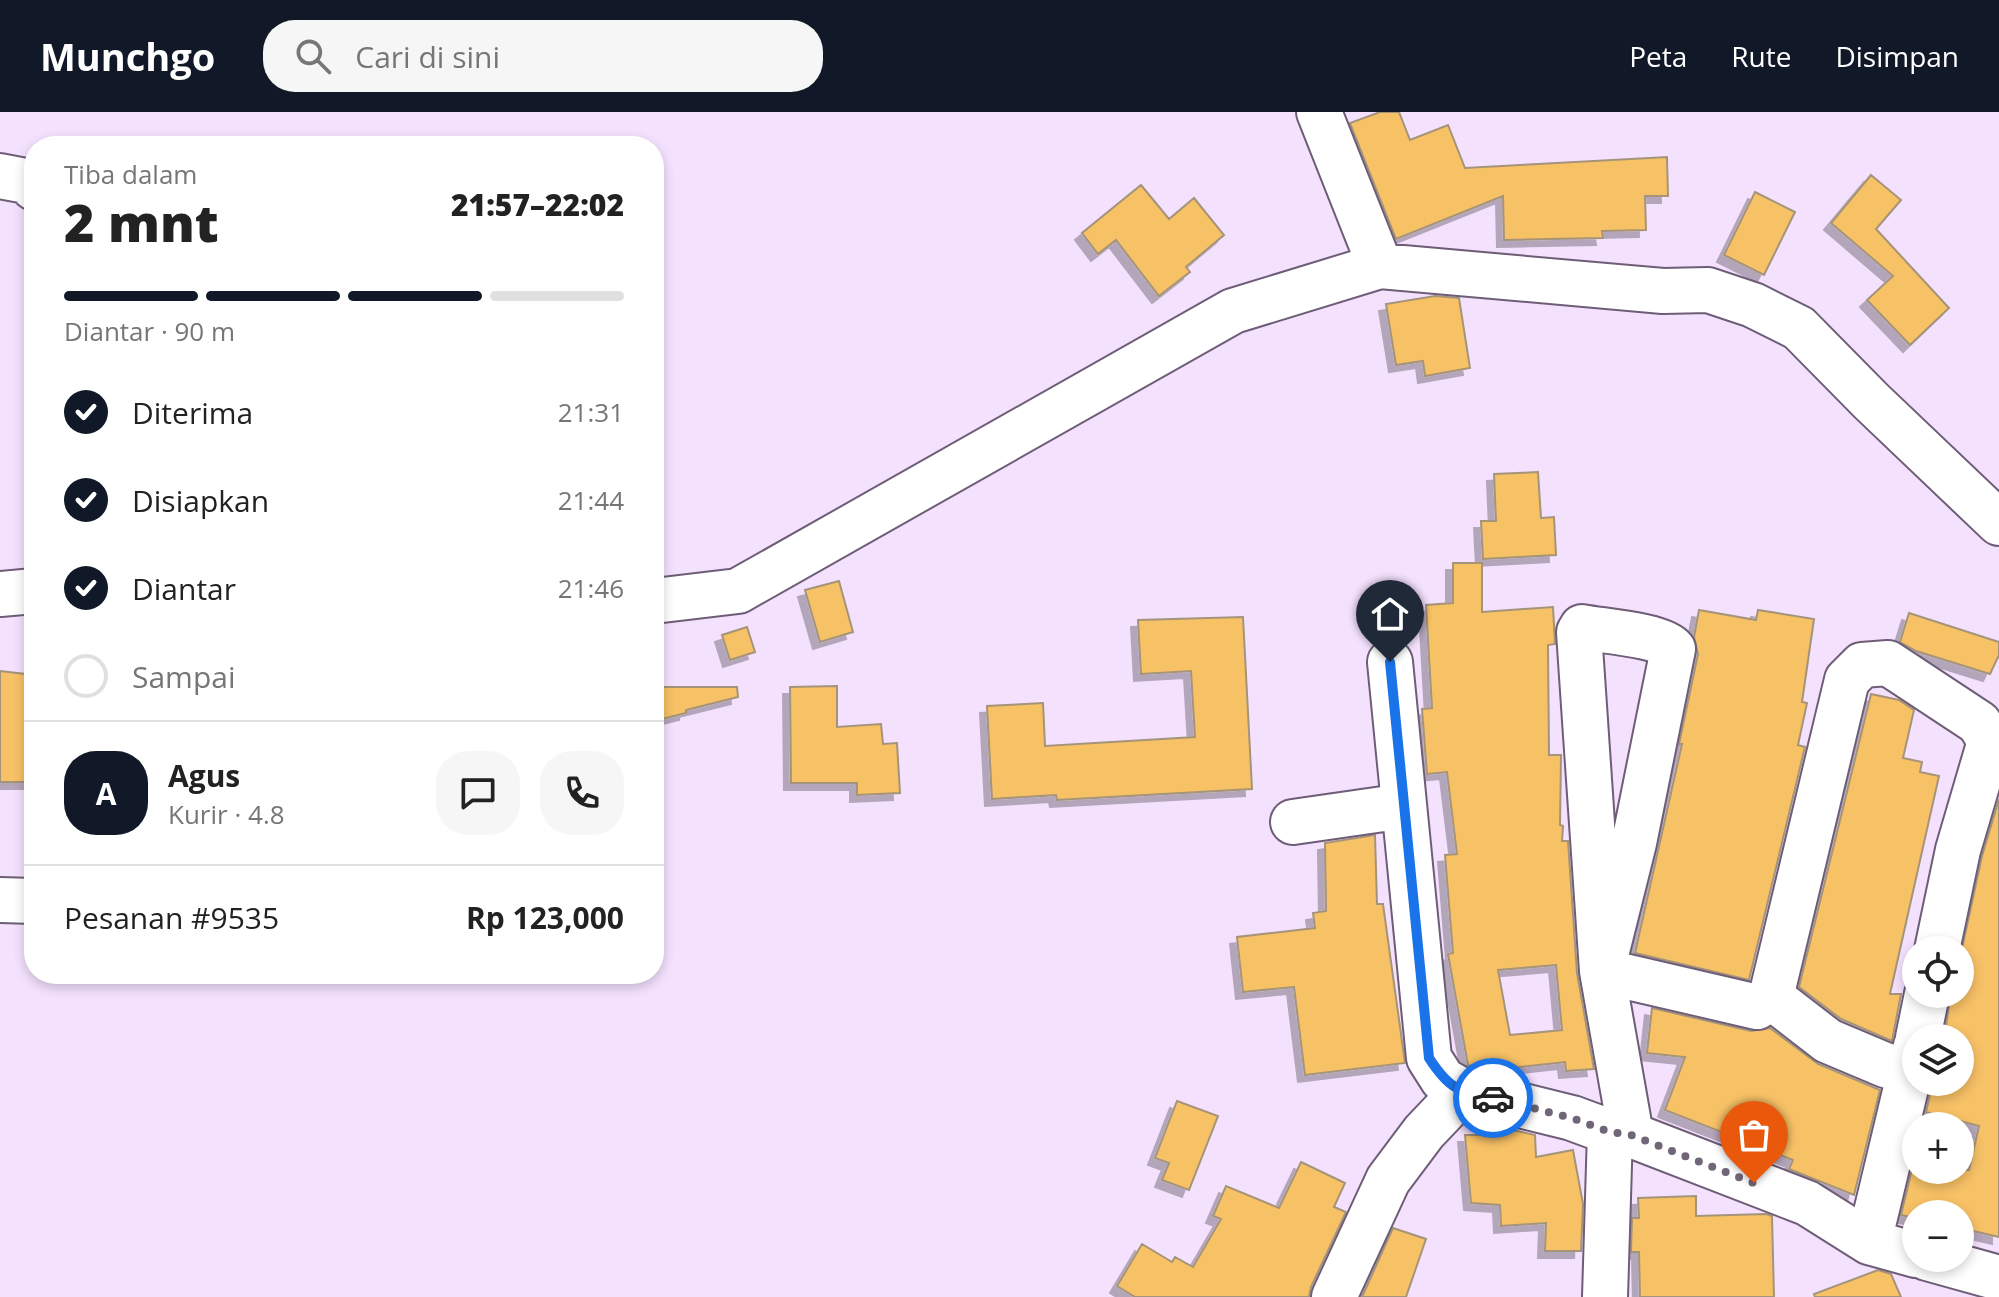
<!DOCTYPE html>
<html lang="id">
<head>
<meta charset="utf-8">
<style>
  body { margin:0; font-family:"Open Sans",sans-serif; background:#f6f6f6; color:#222; height:100vh; display:flex; flex-direction:column; font-size:30px; white-space:nowrap }
  * { box-sizing:border-box; margin:0 }
  p { font-size:26px; color:#767676 }
  .icon { flex:none; width:44px; height:44px; fill:none; stroke:currentColor; stroke-width:2; stroke-linecap:round; stroke-linejoin:round }
  .map { position:relative; flex:1; overflow:hidden }
  .side { position:absolute; left:24px; top:24px; width:640px; height:848px; display:flex; flex-direction:column; background:#fff; border-radius:32px; box-shadow:0 4px 12px #0003 }
  .side>* { flex:none }
  .tools { position:absolute; left:1902px; top:824px; display:grid; gap:16px }
  .tools a { display:grid; place-items:center; width:72px; height:72px; border-radius:50%; background:#fff; box-shadow:0 4px 12px #0003; font-size:40px }
  .pin { position:absolute; display:grid; place-items:center; width:68px; height:68px; color:#fff; margin:-82px -34px; border-radius:50% 50% 50% 0; rotate:-45deg; box-shadow:0 0 8px #0007 }
  .pin .icon { rotate:45deg }
  .courier { position:absolute; display:grid; place-items:center; width:80px; height:80px; margin:-40px; border:6px solid #1a73e8; border-radius:50%; background:#fff; color:#222; box-shadow:0 2px 10px #0007 }
  .head em { font-style:normal; font-weight:800 }
  .head div { display:flex; flex-direction:column-reverse }
  .head { display:flex; align-items:center; justify-content:space-between; height:136px; padding:0 40px }
  h1 { font-size:52px; font-weight:800; line-height:60px }
  .bar { display:grid; grid-template-columns:repeat(4,1fr); gap:12px 8px; align-content:center; height:96px; padding:0 40px }
  .bar i { height:10px; border-radius:6px; background:#e0e0e0 }
  .bar .selected { background:#111827 }
  .bar p { grid-column:span 4 }
  .line { display:flex; align-items:center; gap:20px; padding:0 40px; border-top:2px solid #e0e0e0 }
  .line div { flex:1 }
  .round { display:grid; place-items:center; flex:none; width:84px; height:84px; border-radius:32px; background:#f6f6f6 }
  ol { padding:0 40px; list-style:none }
  li { display:flex; align-items:center; gap:24px; height:88px }
  li p { margin-inline-start:auto }
  li .icon { padding:8px; border-radius:50%; background:#111827; color:#fff; stroke-width:4 }
  li:last-child { color:#767676 }
  li i { width:44px; height:44px; border:4px solid #e0e0e0; border-radius:50% }
  header { display:flex; align-items:center; gap:48px; box-sizing:border-box; height:112px; padding:0 40px; background:#111827; color:#fff }
  header strong { font-size:38px }
  nav { display:flex; gap:44px; margin-inline-start:auto; font-size:28px }
  .search { width:560px; height:72px; background:#f6f6f6; display:flex; align-items:center; gap:20px; box-sizing:border-box; padding:0 28px; border-radius:32px; color:#767676; font-size:30px }
  .map>svg:first-child { display:block }
</style>
</head>
<body>
<header>
<strong>Munchgo</strong>
<div class="search"><svg class="icon" aria-label="search" viewBox="0 0 24 24"><circle cx="10" cy="10" r="6"/><path d="M15 15l6 6"/></svg>Cari di sini</div>
<nav><a>Peta</a><a>Rute</a><a>Disimpan</a></nav>
</header>
<div class="map">
<svg width="1999" height="1185" viewBox="0 0 1999 1185">
  <defs>
    <filter id="shadow"><feDropShadow dx="-7" dy="7" stdDeviation="0" flood-color="#0004"/></filter>
  </defs>
  <rect width="100%" height="100%" fill="#f4e1fe"/>
  <path fill="#f7c166" stroke="#a59479" stroke-width="2" fill-rule="evenodd" filter="url(#shadow)" d="M1380 0H1399L1410 28 1448 13 1465 56 1667 45 1668 84H1645L1646 118 1602 119 1603 126 1504 128 1503 84 1396 127 1350 11Z
    M1871 63 1901 88 1876 117 1949 196 1910 233 1867 188 1893 164 1831 111Z
    M1141 73 1169 107 1194 86 1224 123 1186 155 1190 160 1159 184 1116 128 1098 142 1082 121Z
    M1755 80 1795 100 1764 163 1724 143Z
    M1435 184 1459 186 1470 256 1425 264 1423 249 1396 253 1386 192Z
    M1538 360 1541 406 1554 405 1556 443 1483 447 1481 409H1496L1494 362Z
    M1453 451H1482V500L1553 495 1555 532 1548 533 1549 643H1561L1560 713 1563 714 1562 729H1568L1577 861 1594 957 1566 959 1565 950 1484 959 1468 953 1448 842 1453 841 1445 743 1457 742 1447 660 1427 662 1422 597 1432 596 1426 493 1453 491ZM1556 853 1562 918 1510 923 1498 858Z
    M839 469 853 520 820 530 805 478Z
    M1699 498 1756 508 1758 498 1814 507 1802 590 1807 591 1798 633 1805 635 1749 868 1635 841 1682 632H1679L1698 542 1694 525Z
    M1909 501 1999 530V543L1990 562 1916 539 1900 530Z
    M1243 505 1252 677 1057 688 1056 683 992 687 987 594 1043 591 1045 634 1195 625 1191 559 1141 562 1138 508Z
    M747 515 755 540 730 548 722 523Z
    M0 559 34 563 29 623H34V670H0Z
    M837 574V615L881 612 883 632 897 631 900 681 857 683V671H791L790 575Z
    M654 575H737L738 585 686 598V601L654 609Z
    M1871 582 1899 588 1914 598 1903 646 1922 650 1920 660 1939 664 1890 882H1901L1892 929 1841 907 1799 875Z
    M1999 687V1125L1960 1116V1102H1916V1106L1901 1103 1916 1041V1058H1969L1979 1014 1926 1000 1933 970H1960V926H1944L1951 882H1960V846L1982 744Z
    M1375 723 1377 792H1383L1405 951 1305 963 1294 875 1243 880 1237 825 1315 816 1313 801 1326 799 1325 731Z
    M1652 896 1751 919 1770 916 1818 952 1880 978 1854 1083 1789 1057 1793 1048 1665 998 1685 945 1647 941Z
    M1177 989 1218 1004 1189 1078 1162 1068 1169 1051 1155 1046Z
    M1495 1014 1535 1023 1536 1045 1573 1038 1583 1092 1581 1139H1545L1546 1111 1501 1114 1500 1093 1471 1091 1465 1023H1495Z
    M1301 1050 1345 1071 1334 1095 1346 1100 1311 1175 1309 1185H1135L1117 1174 1142 1132 1172 1150 1175 1145 1193 1155 1221 1107 1213 1104 1226 1074 1279 1096Z
    M1696 1084V1104L1766 1102 1772 1104 1774 1185H1640L1639 1140H1631L1632 1106H1639L1638 1086Z
    M1393 1116 1426 1127 1406 1185H1362Z
    M1878 1158 1891 1162 1901 1185H1815L1814 1182Z"/>
  <g fill="none" stroke-linecap="round" stroke-linejoin="round">
    <defs>
      <path id="minor" d="M1319 0 1380 154
        M0 64 26 69 34 76
        M0 482 34 479
        M654 489 738 479 1233 199 1380 154 1663 179 1708 178 1753 193 1799 216 1871 289 1999 411
        M1390 550 1429 946 1443 968 1463 979 1572 1006 1610 1020 1631 1023 1807 1091 1869 1130 1916 1143
        M1293 710 1404 694
        M0 788 34 789
        M1937 838 1958 738 1990 629
        M1602 859 1634 731 1673 537C1662 523 1602 519 1582 515L1579 520 1602 859 1631 1023
        M1602 859 1757 895 1771 885 1847 568 1862 553 1888 551 1979 611 1990 629 1999 633
        M1771 885 1828 929 1885 953 1910 960
        M1918 926 1927 882
        M1869 1130 1916 934
        M1927 1146 1999 1166
        M1334 1185 1388 1068 1424 1020 1463 979
        M1605 1185 1610 1020"/>
    </defs>
    <use href="#minor" stroke="#6e5d76" stroke-width="48"/>
    <use href="#minor" stroke="#fff" stroke-width="44"/>
  </g>
  <g fill="none" stroke-linecap="round" stroke-linejoin="round">
    <path stroke="#716677" stroke-width="8" stroke-dasharray="0 14.4" d="M1493 986 1572 1006 1610 1020 1631 1023 1754 1071"/>
    <path stroke="#1a73e8" stroke-width="10" d="M1390 550 1429 946C1450 978 1457 978 1493 986"/>
  </g>
</svg>
<div class="tools">
<a><svg class="icon" aria-label="locate" viewBox="0 0 24 24"><circle cx="12" cy="12" r="6"/><path d="M12 2v4M12 18v4M2 12h4M18 12h4"/></svg></a>
<a><svg class="icon" aria-label="layers" viewBox="0 0 24 24"><path d="M12 4l9 5-9 5-9-5zM3 14l9 5 9-5"/></svg></a>
<a>+</a>
<a>−</a>
</div>
<div class="pin" style="left:1754px;top:1071px;background:#ea580c"><svg class="icon" aria-label="bag" viewBox="0 0 24 24"><path d="M5 8h14l-1 12H6zM9 8a3 3 0 0 1 6 0"/></svg></div>
<div class="pin" style="left:1390px;top:550px;background:#1f2937"><svg class="icon" aria-label="home" viewBox="0 0 24 24"><path d="M3 11l9-7 9 7M6 9v11h12V9"/></svg></div>
<div class="courier" style="left:1493px;top:986px"><svg class="icon" aria-label="car" viewBox="0 0 24 24"><path d="M5 17H2v-5l4-1 3-4h7l3 4 3 1v5h-3M9 17h6M6 11h13"/><circle cx="7" cy="17" r="2"/><circle cx="17" cy="17" r="2"/></svg></div>
<section class="side">
<div class="head"><div><h1>2 mnt</h1><p>Tiba dalam</p></div><em>21:57–22:02</em></div>
<div class="bar"><i class="selected"></i><i class="selected"></i><i class="selected"></i><i></i><p>Diantar · 90 m</p></div>
<ol>
<li><svg class="icon" aria-label="check" viewBox="0 0 24 24"><path d="M5 12l5 5 9-10"/></svg>Diterima<p>21:31</p></li>
<li><svg class="icon" aria-label="check" viewBox="0 0 24 24"><path d="M5 12l5 5 9-10"/></svg>Disiapkan<p>21:44</p></li>
<li><svg class="icon" aria-label="check" viewBox="0 0 24 24"><path d="M5 12l5 5 9-10"/></svg>Diantar<p>21:46</p></li>
<li><i></i>Sampai</li>
</ol>
<div class="line" style="height:144px"><b class="round" style="background:#111827;color:#fff">A</b><div><b>Agus</b><p>Kurir · 4.8</p></div><a class="round"><svg class="icon" aria-label="chat" viewBox="0 0 24 24"><path d="M4 5h16v11H9l-5 4z"/></svg></a><a class="round"><svg class="icon" aria-label="phone" viewBox="0 0 24 24"><path d="M5 4h4l2 5-3 2q2 4 5 5l2-3 5 2v4C11 20 4 13 5 4z"/></svg></a></div>
<div class="line" style="height:104px"><div>Pesanan #9535</div><b>Rp 123,000</b></div>
</section>
</div>
</body>
</html>
